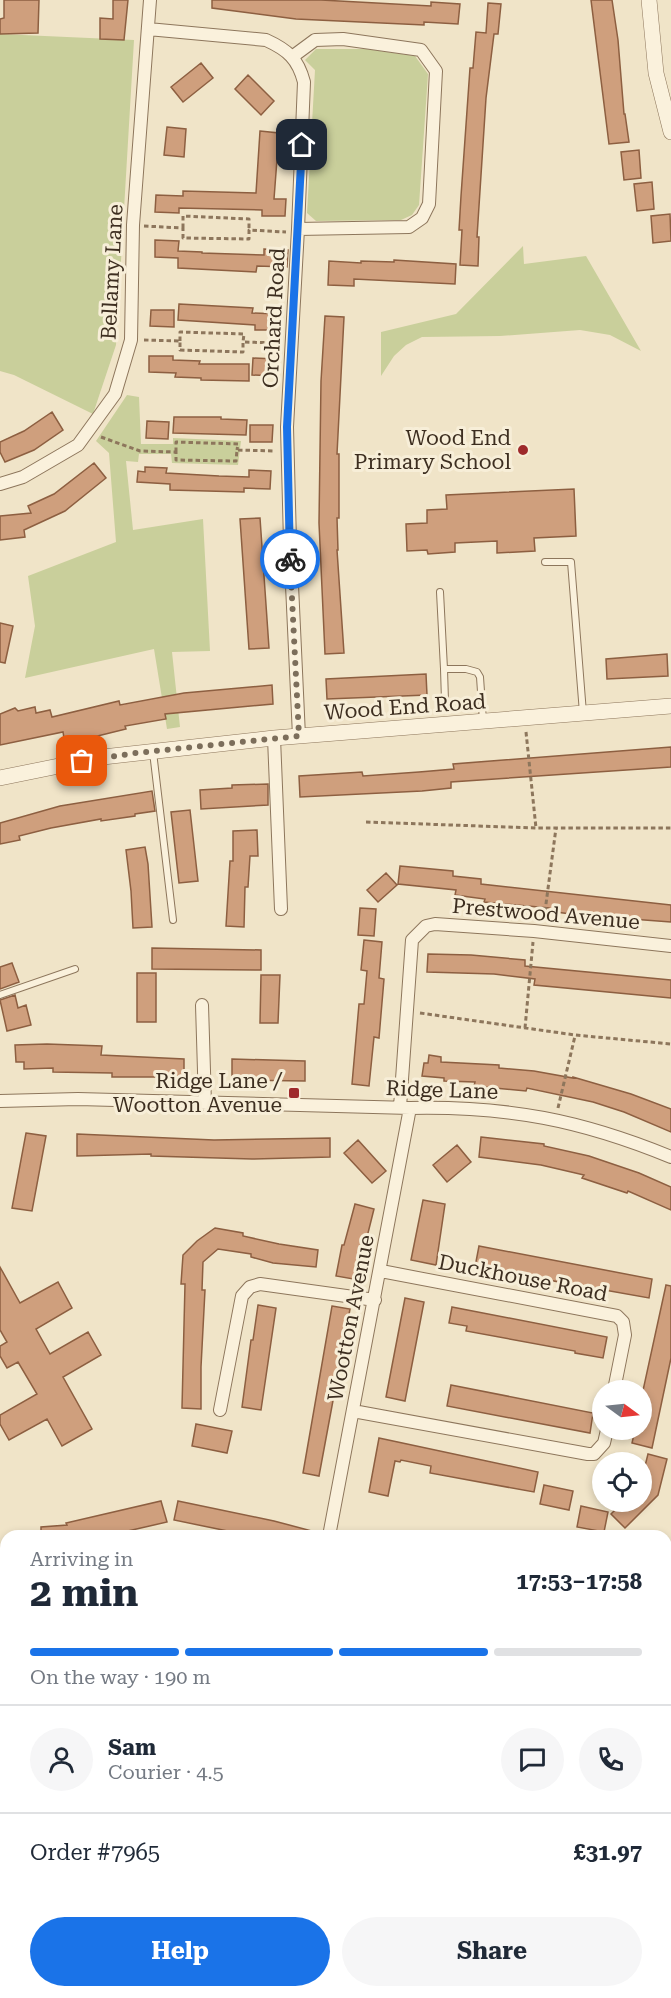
<!DOCTYPE html>
<html lang="en">
<head>
<meta charset="utf-8">
<style>
  body { margin:0; font-family:"Roboto Serif",serif; background:#f6f6f7; color:#1f2937; height:100vh; display:flex; flex-direction:column; font-size:22px; white-space:nowrap }
  * { box-sizing:border-box; margin:0 }
  p { font-size:20px; color:#747a83 }
  .icon { flex:none; width:33px; height:33px; fill:none; stroke:currentColor; stroke-width:2; stroke-linecap:round; stroke-linejoin:round }
  .map { position:relative; flex:1; overflow:hidden }
  .panel { position:absolute; left:0px; top:1530px; width:672px; height:468px; display:flex; flex-direction:column; background:#fff; border-radius:18px 18px 0 0; box-shadow:0 3px 9px #0003 }
  .panel>* { flex:none }
  .needle { width:39px; rotate:105deg }
  .tools { position:absolute; left:592px; top:1380px; display:grid; gap:12px }
  .tools a { display:grid; place-items:center; width:60px; height:60px; border-radius:50%; background:#fff; box-shadow:0 3px 9px #0003; font-size:30px }
  .pin { position:absolute; display:grid; place-items:center; width:51px; height:51px; color:#fff; margin:-26px; border-radius:12px; box-shadow:0 3px 9px #0006 }
  .courier { position:absolute; display:grid; place-items:center; width:60px; height:60px; margin:-30px; border:4px solid #1a73e8; border-radius:50%; background:#fff; color:#222; box-shadow:0 2px 8px #0007 }
  .headline em { font-style:normal; font-weight:700 }
  .headline div { display:flex; flex-direction:column-reverse }
  .headline { display:flex; align-items:center; justify-content:space-between; height:102px; padding:0 30px }
  h1 { font-size:39px; font-weight:700; line-height:45px }
  .bar { display:grid; grid-template-columns:repeat(4,1fr); gap:9px 6px; align-content:center; height:72px; padding:0 30px }
  .bar i { height:8px; border-radius:4px; background:#e0e1e3 }
  .bar .on { background:#1a73e8 }
  .bar p { grid-column:span 4 }
  .line { display:flex; align-items:center; gap:15px; padding:0 30px; border-top:2px solid #e0e1e3 }
  .line div { flex:1 }
  .round { display:grid; place-items:center; flex:none; width:63px; height:63px; border-radius:32px; background:#f6f6f7 }
  .primary-button { display:flex; gap:12px; margin-top:auto; padding:12px 30px }
  .primary-button a { flex:1; height:69px; border-radius:36px; background:#1a73e8; color:#fff; font-size:24px; font-weight:700; line-height:69px; text-align:center }
  .primary-button a+a { background:#f6f6f7; color:#1f2937 }
  .map>svg:first-child { display:block }
</style>
</head>
<body>
<div class="map">
<svg width="671" height="1998" viewBox="0 0 671 1998">
  <rect width="100%" height="100%" fill="#f0e4c8"/>
  <path fill="#c9cf9b" d="M0 34 134 40 116 345 93 414 14 375 0 371Z
    M316 49H366L415 56 428 74 419 205 412 215 401 220 316 221 307 213 315 70 305 60Z
    M523 246 524 264 586 256 641 351 610 335 580 330 500 336 422 337 406 345 394 356 381 376V332L456 314Z
    M127 395 139 397 141 444H173V438L241 441 238 465 172 463 171 454H139L138 462 126 461 133 530 203 519 210 651 172 652 180 727 167 729 154 649 25 678 35 626 28 576 116 542 109 453 96 441Z"/>
  <path fill="#cf9f7d" stroke="#8d5f41" stroke-width="1.5" d="M4 0H39L38 33 0 34V19L4 18Z
    M113 0H128L124 40 100 39V18L113 19Z
    M212 0H321L431 6V2L460 4 458 24 424 22V25L296 19 212 8Z
    M591 0H612L618 40 624 114H625L629 142 609 144Z
    M488 3 501 4 498 34H494L486 98 477 237H479L478 266 460 265 462 230H459L461 196 470 68H473L476 32 486 33Z
    M201 63 213 78 183 102 171 87Z
    M248 75 274 101 261 115 235 89Z
    M167 127 186 129 184 157 164 155Z
    M260 131 279 133 274 199H286L285 216H262V210L179 208V213L155 212 156 195 183 196V191L256 193Z
    M639 150 641 178 624 180 621 152Z
    M652 182 654 209 637 211 634 184Z
    M670 214 671 241 653 243 651 216Z
    M155 240 179 241 178 251 202 252V253L264 255V249L288 250 287 267 257 266 256 272 178 268V258L155 257Z
    M394 260 456 264 455 284 354 279V286L328 285 329 261 361 263V261L394 262Z
    M179 304 253 308 252 313 279 314V330H255V325L178 320Z
    M151 310H174V327L150 326Z
    M325 316 344 317 337 454H339V518H337L338 550H337L344 653 325 654 319 523 321 381Z
    M149 356H173V360L200 361 199 364H249V381L201 380V378L175 377 176 373 149 372Z
    M253 358 276 359V376L252 375Z
    M52 412 63 430 34 450 5 462 0 452V442L24 431Z
    M174 417H221V419L247 420 246 435 173 433Z
    M147 421 169 422 168 439 146 438Z
    M250 425H273L272 442H250Z
    M94 463 106 478 65 511 24 530 25 537 0 540V516L31 513 28 506 54 494Z
    M145 467 167 468 166 473 219 476 249 477V470L271 471 270 489 244 488V492L170 490V484L137 482 138 471 145 472Z
    M574 489 576 536 534 538 535 551 497 553V541L455 543V552L428 554 427 550 407 551 406 524 427 523V510L447 509 446 495Z
    M260 518 269 648 249 649 240 519Z
    M0 623 13 626 5 663 0 662Z
    M667 654 668 676 607 679 606 659Z
    M426 674 427 695 327 699 326 679Z
    M272 685 273 704 165 714 166 719 125 726 126 729 65 744 63 732 0 745V714L15 708 18 711 35 707 36 713 50 710 52 717 119 701 120 705 184 693Z
    M671 747V767L451 782V788L422 791 300 797 299 776 362 772 363 776 419 772 454 769 453 764Z
    M268 784V805L201 809 200 790 232 788V785Z
    M152 791 155 811 135 814V816L101 821V819L51 828 19 836 20 840 0 844V823L60 806Z
    M190 810 198 881 179 883 171 812Z
    M257 830 258 856H250L248 887H245L244 927 226 926 230 861H233V831Z
    M145 847 148 864 152 927 133 928 131 891 126 850Z
    M400 866 453 871V876L481 879V884L671 905V922L578 915 549 911V908L484 902 485 899 455 895 456 890 398 884Z
    M386 873 397 885 378 902 367 890Z
    M360 908 376 909 374 936 358 935Z
    M364 940 382 942 379 978 384 979 379 1038 374 1037 369 1086 352 1084 359 1004H364L367 971 361 970Z
    M152 948 261 950V970L152 969Z
    M428 954 471 955 525 960V966L671 980V998L534 985 535 979 494 974 427 972Z
    M12 963 19 982 0 989V967Z
    M137 973H156V1022H137Z
    M261 975H280L278 1023H260Z
    M15 995 18 1008 26 1005 31 1025 7 1031 0 1000Z
    M47 1044 102 1046 101 1055 184 1059V1077H112V1073L53 1072V1068L24 1069V1062H16L15 1045Z
    M429 1055 441 1057V1062L499 1065V1068L534 1071 573 1078V1077L631 1094 671 1109V1132L624 1112 593 1102 527 1088 526 1091 474 1086 475 1082 444 1081V1078L422 1076 424 1063H428Z
    M232 1059 305 1061V1081L232 1080Z
    M26 1133 46 1136 32 1211 12 1208Z
    M77 1134 214 1140 330 1138V1157L252 1159 151 1156V1154L77 1156Z
    M481 1137 544 1144V1146L589 1156 639 1173 671 1187V1210L628 1191 627 1193 582 1178 584 1175 541 1165 479 1157Z
    M358 1140 386 1171 372 1183 344 1153Z
    M457 1145 471 1162 447 1182 433 1165Z
    M423 1200 445 1204 436 1265 411 1260Z
    M355 1204 374 1209 364 1249 359 1280 336 1276 342 1245H344Z
    M215 1228 243 1233V1236L279 1244 318 1250 316 1267 273 1263 251 1257V1254L218 1249 203 1262 202 1290H205L201 1367V1409L182 1408 185 1284H181L183 1255 197 1241Z
    M479 1246 652 1279 649 1298 475 1267Z
    M0 1267 20 1303 58 1282 72 1308 36 1329 50 1354 88 1332 101 1355 63 1377 92 1429 62 1446 47 1419 9 1440 0 1424V1415L37 1394 18 1362 7 1368 0 1356V1346L7 1342 0 1330Z
    M666 1285 671 1286V1358L652 1448 632 1443 635 1430H642V1395Z
    M405 1298 424 1302 405 1401 386 1397Z
    M258 1305 276 1308 261 1410 242 1407 251 1340H253Z
    M332 1306 350 1309 319 1476 303 1473Z
    M452 1307 607 1337 603 1358 575 1353V1351L466 1331 467 1326 449 1323Z
    M451 1385 593 1413 590 1433 447 1406Z
    M196 1424 232 1431 227 1453 192 1446Z
    M379 1438 538 1472 534 1492 430 1473 431 1466 401 1460 400 1462 395 1461 388 1496 369 1492Z
    M648 1454 667 1459 658 1495 625 1528 611 1514 623 1502H642V1478Z
    M544 1485 573 1491 569 1510 540 1504Z
    M161 1501 167 1522 106 1536H41V1527L67 1525 66 1523Z
    M178 1501 274 1521 312 1531V1536H252L174 1520Z
    M581 1506 608 1512 604 1532 577 1527Z"/>
  <g fill="none" stroke-linecap="round" stroke-linejoin="round">
    <defs>
      <path id="service" d="M545 562H571L583 713
        M440 592 444 669H466L477 672 480 677 483 721
        M444 669 445 701
        M153 752 173 920
        M0 995 75 969"/>
      <path id="minor" d="M148 29 266 40C288 50 298 59 304 82L298 229 287 427 290 542 299 736
        M292 57 315 40 343 39 421 50 436 71 429 204 422 218 409 227 298 229
        M0 484 23 477 78 445 115 394 131 340 133 225 150 0
        M274 738 281 909
        M202 1005 205 1104
        M0 1101 78 1099 410 1108C508 1106 581 1120 671 1157
        M400 1107 412 940 426 926 435 924 534 931 671 946
        M381 1271 617 1316 623 1322 625 1335 614 1390
        M220 1410 242 1296 250 1287 260 1284 375 1300
        M353 1411 588 1454H594L604 1443 607 1430
        M329 1536 410 1108
        M0 1571H6
        M0 1748H6
        M666 1971 671 1972
        M112 1992 115 1998
        M278 1992 324 1998
        M574 1998 575 1992"/>
      <path id="tertiary" d="M649 0 656 73 671 132
        M0 778 103 757 274 738 671 706"/>
    </defs>
    <use href="#service" stroke="#8d765c" stroke-width="8"/>
    <use href="#minor" stroke="#8d765c" stroke-width="14"/>
    <use href="#tertiary" stroke="#8d765c" stroke-width="16"/>
    <path stroke="#8d765c" stroke-width="3" stroke-dasharray="4.5 3" stroke-linecap="butt" d="M144 226 183 228V238L249 239V230L286 232
      M183 228V216L249 219V230
      M144 340 180 341V350L243 352V342L278 343
      M180 341V332L244 334 243 342
      M101 437 140 451 176 452V460L236 461 237 450 275 451
      M176 452V442L238 444 237 450
      M526 732 536 828
      M366 822 536 828H671
      M544 919 556 828
      M420 1013 575 1035 671 1044
      M525 1028 533 942
      M558 1108 575 1036
      M375 1998 376 1992"/>
    <use href="#service" stroke="#faf1dc" stroke-width="6"/>
    <use href="#minor" stroke="#faf1dc" stroke-width="12"/>
    <use href="#tertiary" stroke="#faf1dc" stroke-width="15"/>
  </g>
  <g fill="none" stroke-linecap="round" stroke-linejoin="round">
    <path stroke="#7c6e5b" stroke-width="6" stroke-dasharray="0 10.8" d="M82 761 136 753 299 736 290 559"/>
    <path stroke="#1a73e8" stroke-width="8" d="M290 559 287 427 302 145"/>
  </g>
  <g fill="#9e2a2b" stroke="#f7eed8" stroke-width="2">
    <circle cx="523" cy="450" r="6"/>
    <rect x="288" y="1087" width="12" height="12" rx="3"/>
  </g>
  <g text-anchor="middle" stroke-width="6" stroke-linejoin="round" paint-order="stroke">
    <g font-size="21" fill="#3d2e20" stroke="#f7eed8">
      <text transform="translate(112 272) rotate(-87)" y="7">Bellamy Lane</text>
      <text transform="translate(274 318) rotate(-87)" y="7">Orchard Road</text>
      <text transform="translate(405 707) rotate(-4)" y="7">Wood End Road</text>
      <text transform="translate(546 914) rotate(5)" y="7">Prestwood Avenue</text>
      <text transform="translate(442 1090) rotate(2)" y="7">Ridge Lane</text>
      <text transform="translate(523 1278) rotate(11)" y="7">Duckhouse Road</text>
      <text transform="translate(351 1318) rotate(-79)" y="7">Wootton Avenue</text>
    </g>
    <g font-size="21" fill="#3d2e20" stroke="#f7eed8" text-anchor="end">
      <text x="511" y="445">Wood End<tspan x="511" dy="24">Primary School</tspan></text>
      <text x="282" y="1088">Ridge Lane /<tspan x="282" dy="24">Wootton Avenue</tspan></text>
    </g>
  </g>
</svg>
<div class="tools">
<a><svg class="needle" viewBox="-14 -14 28 28"><path d="M0-13l5 13h-10z" fill="#e53935"/><path d="M0 13l5-13h-10z" fill="#747a83"/></svg></a>
<a><svg class="icon" aria-label="locate" viewBox="0 0 24 24"><circle cx="12" cy="12" r="6"/><path d="M12 2v4M12 18v4M2 12h4M18 12h4"/></svg></a>
</div>
<div class="pin" style="left:82px;top:761px;background:#ea580c"><svg class="icon" aria-label="bag" viewBox="0 0 24 24"><path d="M5 8h14l-1 12H6zM9 8a3 3 0 0 1 6 0"/></svg></div>
<div class="pin" style="left:302px;top:145px;background:#1f2937"><svg class="icon" aria-label="home" viewBox="0 0 24 24"><path d="M3 11l9-7 9 7M6 9v11h12V9"/></svg></div>
<div class="courier" style="left:290px;top:559px"><svg class="icon" aria-label="bike" viewBox="0 0 24 24"><circle cx="6" cy="16" r="4"/><circle cx="18" cy="16" r="4"/><path d="M6 16l4-8h5l3 8M10 8l3 8H6M13 5h3"/></svg></div>
<section class="panel">
<div class="headline"><div><h1>2 min</h1><p>Arriving in</p></div><em>17:53–17:58</em></div>
<div class="bar"><i class="on"></i><i class="on"></i><i class="on"></i><i></i><p>On the way · 190 m</p></div>
<div class="line" style="height:108px"><a class="round"><svg class="icon" aria-label="person" viewBox="0 0 24 24"><circle cx="12" cy="8" r="4"/><path d="M4 21q1-7 8-7t8 7"/></svg></a><div><b>Sam</b><p>Courier · 4.5</p></div><a class="round"><svg class="icon" aria-label="chat" viewBox="0 0 24 24"><path d="M4 5h16v11H9l-5 4z"/></svg></a><a class="round"><svg class="icon" aria-label="phone" viewBox="0 0 24 24"><path d="M5 4h4l2 5-3 2q2 4 5 5l2-3 5 2v4C11 20 4 13 5 4z"/></svg></a></div>
<div class="line" style="height:78px"><div>Order #7965</div><b>£31.97</b></div>
<div class="primary-button"><a>Help</a><a>Share</a></div>
</section>
</div>
</body>
</html>
